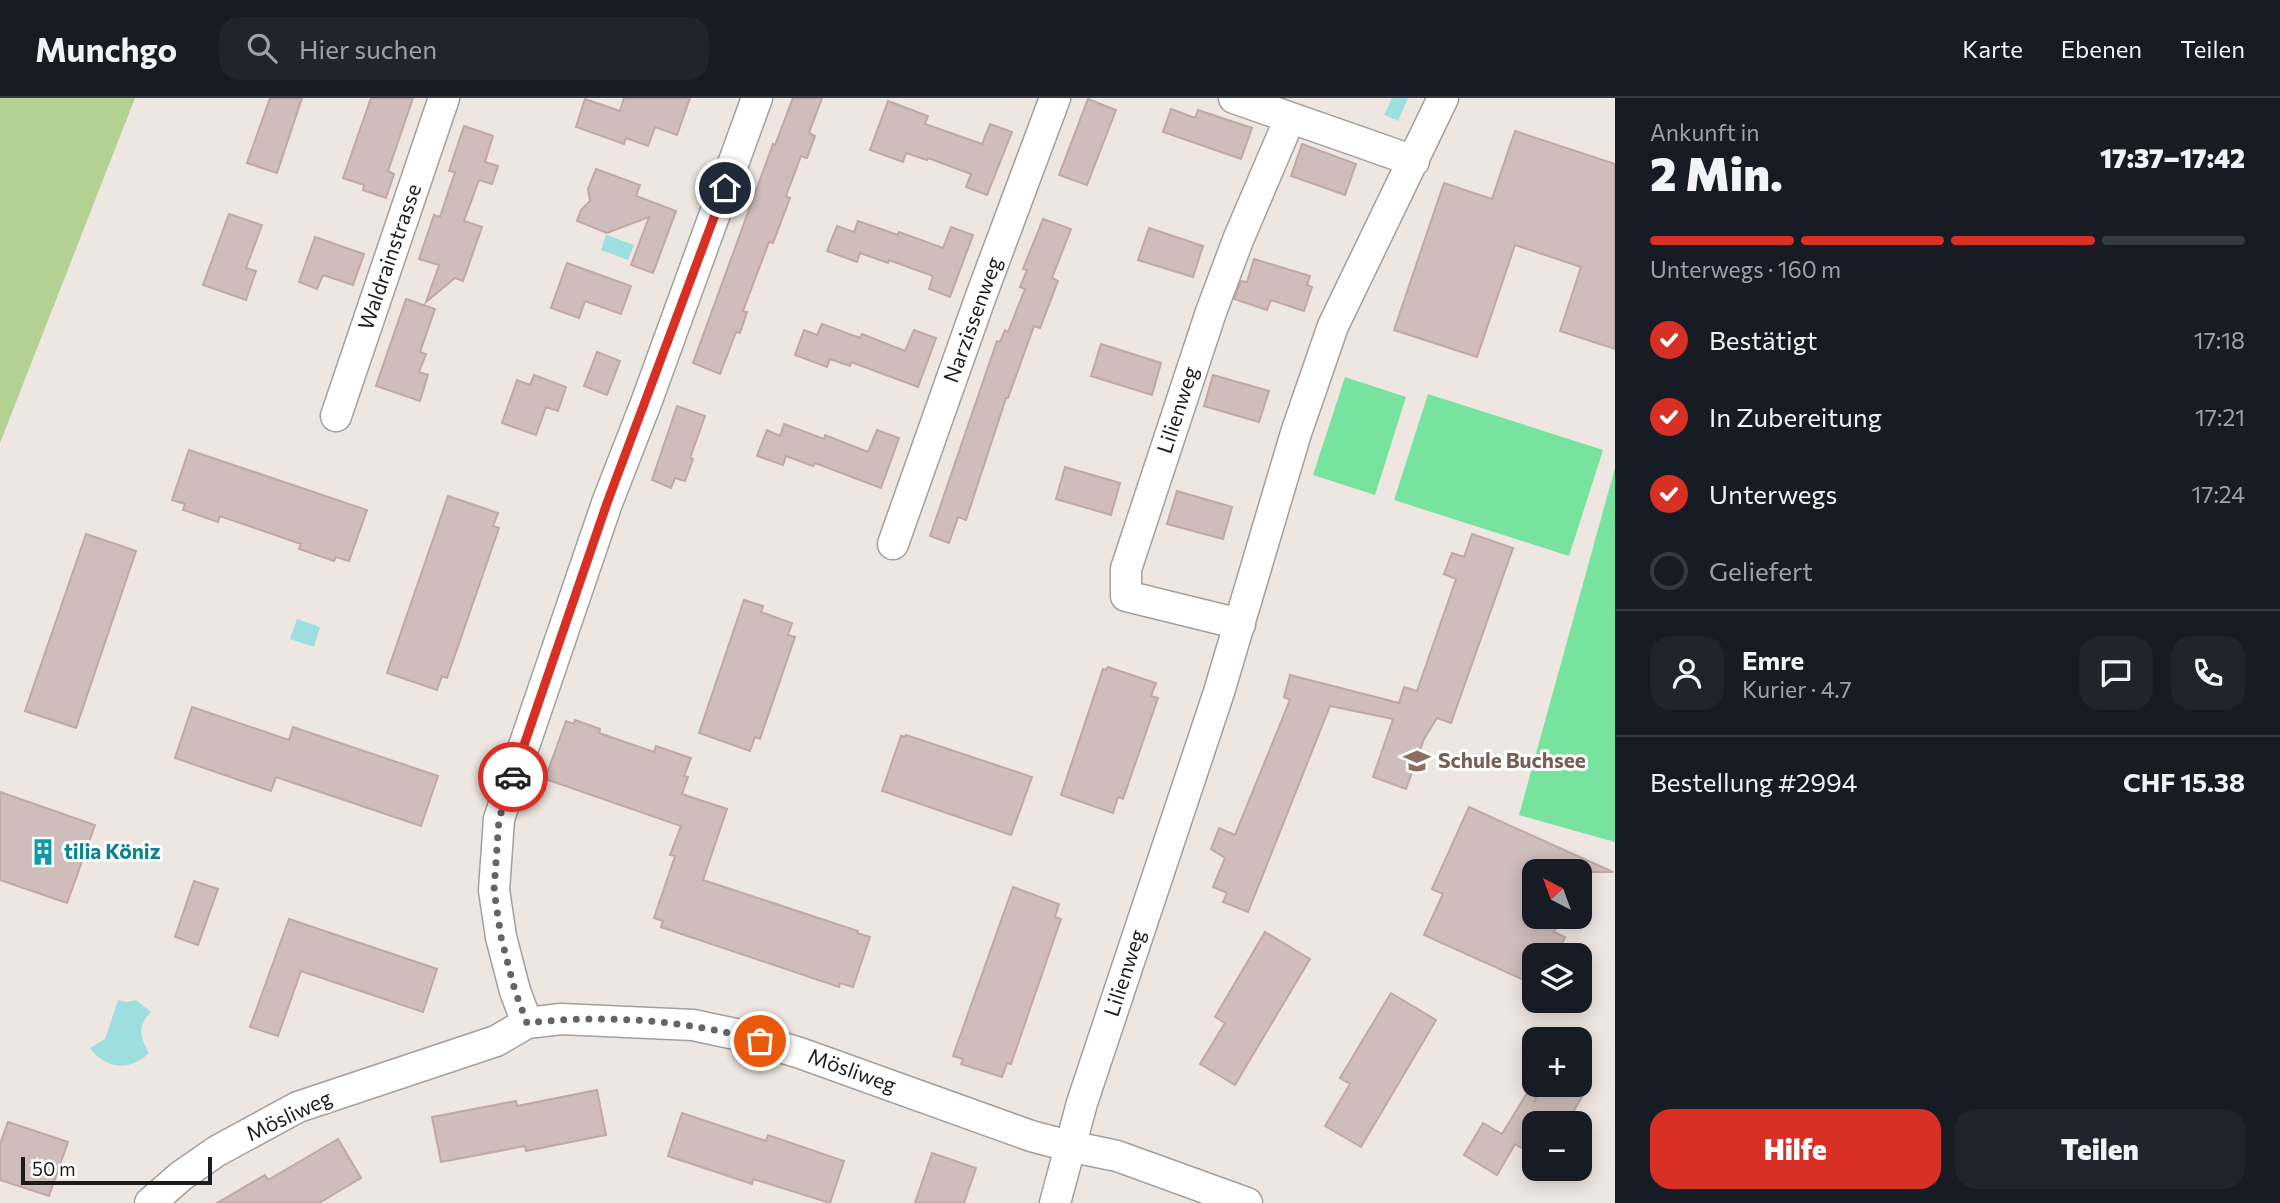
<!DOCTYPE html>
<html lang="de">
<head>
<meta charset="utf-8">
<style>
  body { margin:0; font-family:Commissioner,sans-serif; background:#20242c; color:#f1f3f6; height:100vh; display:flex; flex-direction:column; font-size:26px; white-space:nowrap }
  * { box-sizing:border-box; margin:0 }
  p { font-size:23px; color:#9ea1a6 }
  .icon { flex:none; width:38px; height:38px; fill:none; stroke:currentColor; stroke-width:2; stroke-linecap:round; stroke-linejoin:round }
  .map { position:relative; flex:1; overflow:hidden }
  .sheet { display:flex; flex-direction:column; background:#171b24; width:665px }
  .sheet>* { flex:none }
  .needle { width:46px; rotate:319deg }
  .fabs { position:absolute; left:1522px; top:761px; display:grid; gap:14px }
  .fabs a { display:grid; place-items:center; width:70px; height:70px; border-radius:14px; background:#171b24; box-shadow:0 4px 18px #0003; font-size:35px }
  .scale { position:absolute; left:21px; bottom:18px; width:191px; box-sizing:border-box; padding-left:7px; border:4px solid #1c1c1c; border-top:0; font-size:19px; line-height:24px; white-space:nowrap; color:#1c1c1c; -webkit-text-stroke:5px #fff; paint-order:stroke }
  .pin { position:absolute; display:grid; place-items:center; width:60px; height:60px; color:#fff; margin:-30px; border:4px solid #fff; border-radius:50%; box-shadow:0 2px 7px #0007 }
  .courier { position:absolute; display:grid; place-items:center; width:70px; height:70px; margin:-35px; border:5px solid #d93025; border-radius:50%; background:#fff; color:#222; box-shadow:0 2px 9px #0007 }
  .overview em { font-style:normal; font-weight:800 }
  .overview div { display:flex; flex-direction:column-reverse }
  .overview { display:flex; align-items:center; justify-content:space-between; height:119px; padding:0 35px }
  h1 { font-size:46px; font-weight:800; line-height:52px }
  .bar { display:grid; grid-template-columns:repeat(4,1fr); gap:10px 7px; align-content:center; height:84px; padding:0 35px }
  .bar i { height:9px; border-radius:5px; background:#363941 }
  .bar .on { background:#d93025 }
  .bar p { grid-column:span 4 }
  .line { display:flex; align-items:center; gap:18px; padding:0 35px; border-top:2px solid #363941 }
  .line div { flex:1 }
  .round { display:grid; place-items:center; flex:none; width:74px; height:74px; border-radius:21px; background:#20242c }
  ol { padding:0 35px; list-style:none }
  li { display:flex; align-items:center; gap:21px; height:77px }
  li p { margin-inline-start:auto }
  li .icon { padding:7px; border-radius:50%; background:#d93025; color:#fff; stroke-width:4 }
  li:last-child { color:#9ea1a6 }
  li i { width:38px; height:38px; border:4px solid #363941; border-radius:50% }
  .button { display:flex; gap:14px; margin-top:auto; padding:14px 35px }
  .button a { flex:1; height:80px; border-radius:21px; background:#d93025; color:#fff; font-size:28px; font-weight:800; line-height:80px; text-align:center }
  .button a+a { background:#20242c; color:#f1f3f6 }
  header { display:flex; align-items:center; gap:42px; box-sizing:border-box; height:98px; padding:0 35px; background:#171b24; border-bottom:2px solid #363941 }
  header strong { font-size:33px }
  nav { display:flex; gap:38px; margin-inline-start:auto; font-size:24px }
  .search { width:490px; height:63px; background:#20242c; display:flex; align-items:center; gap:18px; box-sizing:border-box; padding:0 24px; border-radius:21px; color:#9ea1a6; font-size:26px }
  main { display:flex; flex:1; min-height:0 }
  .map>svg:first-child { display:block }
</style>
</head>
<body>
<header>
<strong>Munchgo</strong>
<div class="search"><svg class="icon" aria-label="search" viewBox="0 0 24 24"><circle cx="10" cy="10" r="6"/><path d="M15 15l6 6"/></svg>Hier suchen</div>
<nav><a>Karte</a><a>Ebenen</a><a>Teilen</a></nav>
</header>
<main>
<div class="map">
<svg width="1615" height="1105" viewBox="0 0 1615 1105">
  <rect width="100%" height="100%" fill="#eee6e0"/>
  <path fill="#b4d092" d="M0 0H135L0 345Z"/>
  <path fill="#78e39f" d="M1345 279 1406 299 1375 397 1313 377Z
    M1428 296 1603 352 1569 458 1394 402Z
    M1615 370V744L1519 717Z"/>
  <path fill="#9ddfde" d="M1392 0H1408L1398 23 1384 17Z
    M606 137 634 147 628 162 601 152Z
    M297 521 320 529 314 549 290 541Z
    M118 902 126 904 136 902 151 914C137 927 140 940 149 955 129 974 106 971 90 950L105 941Z"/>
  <path fill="#cebdba" stroke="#c1a8a2" stroke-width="2" d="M270 0H302L277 75 247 65Z
    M371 0H413L388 73 394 76 386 100 363 92 364 87 343 80Z
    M624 0H690L677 37 655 29 648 48 626 40 624 46 576 29 585 1 620 13Z
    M793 0H822L809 35 815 38 807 60 801 58 786 98 790 100 773 145 769 144 743 213 747 214 740 235 736 234 720 276 693 265 773 46 775 47Z
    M1088 1 1116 12 1087 87 1059 77Z
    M888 3 928 18 925 26 982 46 990 26 1012 34 987 97 966 89 971 76 928 60 927 62 906 55 903 64 870 52Z
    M1171 11 1195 20 1198 12 1252 30 1241 61 1163 34Z
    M464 28 493 38 485 64 498 68 492 86 479 82 464 123 482 129 463 183 455 180 426 204 439 167 419 161 434 117 440 119 455 74 449 73Z
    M1515 33 1615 66V251L1560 233 1581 169 1515 147 1477 259 1394 232 1444 85 1492 101Z
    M1302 46 1356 66 1345 97 1291 78Z
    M596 71 640 87 636 98 676 113 653 175 631 167 649 119 607 135 577 123 581 112 590 103 588 91Z
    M229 116 262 127 246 170 256 173 246 202 203 187Z
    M1043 121 1071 131 1052 180 1058 183 1040 230 1034 228 1008 300H1006L966 422 958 419 949 445 930 438 997 243 1000 244 1005 232 1008 234 1025 191 1020 189 1027 172 1023 171Z
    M858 123 898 137 899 134 943 150 951 129 973 137 950 199 929 191 933 178 889 162 888 165 860 155 857 164 827 153 837 128 854 134Z
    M1149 130 1203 148 1193 179 1138 162Z
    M315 139 364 156 353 187 323 177 317 191 299 184Z
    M1254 161 1310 178 1307 187 1312 189 1304 213 1271 202 1267 212 1234 201 1241 183 1247 184Z
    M567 165 631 188 621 216 585 203 579 220 551 210Z
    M406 201 435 211 420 254 426 256 419 274 428 277 420 303 376 288Z
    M822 226 860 240 862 236 905 253 914 232 936 240 918 289 851 264 850 268 830 261 827 269 795 257 804 232 817 237Z
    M1101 246 1161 265 1152 297 1091 278Z
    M597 254 620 263 607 297 584 288Z
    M534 277 566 289 558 313 546 309 536 337 502 325 517 282 530 287Z
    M1213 277 1269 293 1259 324 1204 308Z
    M677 308 705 318 690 360 693 361 685 383 675 380 671 390 652 382Z
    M784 326 824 341 825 337 868 354 877 332 899 340 881 390 815 365 813 368 786 358 783 367 757 358 767 332 780 338Z
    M189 352 367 412 349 463 336 459 334 463 299 451 301 446 220 418 218 424 183 412 185 406 172 402Z
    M1065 369 1120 385 1111 417 1056 401Z
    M1177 393 1232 409 1223 441 1167 426Z
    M448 398 498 415 493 428 499 430 447 580 442 578 437 592 387 575Z
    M86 436 136 453 76 630 25 613Z
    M1472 436 1513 450 1451 625 1437 620 1424 641 1406 691 1373 679 1393 621 1330 608 1248 814 1223 804 1227 795 1213 789 1225 760 1211 751 1219 730 1235 737 1290 602 1284 599 1290 577 1399 605 1404 589 1417 593 1456 481 1444 476 1452 455 1464 459Z
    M744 502 763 508 761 514 792 525 788 537 795 539 760 641 755 639 750 653 699 635Z
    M1108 569 1156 585 1151 598 1158 600 1123 701 1118 699 1113 715 1061 697 1103 571 1106 572Z
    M192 609 289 642 293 629 438 678 421 728 276 679 271 693 175 660Z
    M575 622 600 631 599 635 654 654 656 648 691 660 684 678 688 679 682 696 727 711 703 782 858 833 857 835 870 839 853 889 840 885 839 889 661 829 663 823 654 820 675 758 670 757 681 728 545 681 566 623 574 626Z
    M906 637 1032 679 1011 737 882 693 901 638 905 639Z
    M0 694 95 727 67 805 0 782Z
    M1469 709 1613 774H1535V819H1561L1554 834 1565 839 1557 858H1535V887L1424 837 1443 796 1432 791Z
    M194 783 218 791 198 847 175 839Z
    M1013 789 1059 806 1055 819 1061 821 1011 966 1007 965 1002 979 961 966 963 961 953 958Z
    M289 821 437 871 423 914 301 873 278 938 250 929Z
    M1265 834 1310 861 1235 987 1200 966 1225 925 1215 919Z
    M1391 895 1436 922 1361 1049 1325 1028 1350 986 1340 980Z
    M1535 982V1002L1544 987H1589L1566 1026H1535V1057L1515 1046 1497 1077 1464 1057 1483 1025 1502 1036Z
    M597 992 606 1037 526 1053 525 1048 441 1064 432 1019 516 1003 517 1008Z
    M682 1015 766 1043 768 1037 844 1063 830 1105 753 1081 752 1086 668 1058Z
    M8 1024 68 1044 49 1098 0 1082V1046Z
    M338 1041 361 1080 319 1105H217L265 1077 268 1082Z
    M932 1055 976 1070 964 1105H915Z"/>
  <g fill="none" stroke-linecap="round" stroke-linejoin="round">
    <defs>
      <path id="minor" d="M1234 0 1414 63
        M336 318 444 0
        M893 446 981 198 1055 0
        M1240 526 1126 498V471L1211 214 1238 142 1290 20
        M527 925 515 893 501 839 494 792 499 721 607 405 646 305 757 0
        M150 1105 181 1078 217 1053 298 1009 496 943 527 925 561 921 693 927 740 937 800 955 1031 1038 1069 1048 1117 1058 1247 1105
        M1055 1105 1082 1005 1219 594 1296 335 1333 228 1443 0"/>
    </defs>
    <use href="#minor" stroke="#a0a0a0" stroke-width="33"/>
    <use href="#minor" stroke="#fff" stroke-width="30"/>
  </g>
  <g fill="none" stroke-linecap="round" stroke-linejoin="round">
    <path stroke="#666361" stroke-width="7" stroke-dasharray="0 12.6" d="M513 679 499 721 494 792 501 839 515 893 527 925C603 916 687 922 760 943"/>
    <path stroke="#d93025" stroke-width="9" d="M513 679 607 405 725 90"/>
  </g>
  <defs>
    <symbol id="school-bare" viewBox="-9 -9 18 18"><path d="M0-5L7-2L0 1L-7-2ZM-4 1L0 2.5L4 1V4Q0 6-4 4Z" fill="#8d6e63" stroke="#fff" stroke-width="2.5" paint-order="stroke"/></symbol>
    <symbol id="building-bare" viewBox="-9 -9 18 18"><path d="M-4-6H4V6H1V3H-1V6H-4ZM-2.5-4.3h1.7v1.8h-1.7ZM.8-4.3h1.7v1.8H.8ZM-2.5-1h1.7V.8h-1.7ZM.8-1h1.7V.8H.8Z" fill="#0f9aa8" stroke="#fff" stroke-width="2.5" paint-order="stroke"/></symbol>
  </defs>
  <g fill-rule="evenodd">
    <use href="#school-bare" x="1398" y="644" width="38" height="38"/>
    <use href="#building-bare" x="24" y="735" width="38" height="38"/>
  </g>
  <g text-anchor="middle" stroke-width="6" stroke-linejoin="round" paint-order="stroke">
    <g font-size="21" fill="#1c1c1c" stroke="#fff">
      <text transform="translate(390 159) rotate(-71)" y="7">Waldrainstrasse</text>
      <text transform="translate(973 222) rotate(-70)" y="7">Narzissenweg</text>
      <text transform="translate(1178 312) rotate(-72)" y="7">Lilienweg</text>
      <text transform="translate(1125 875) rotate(-72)" y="7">Lilienweg</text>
      <text transform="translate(852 973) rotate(20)" y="7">Mösliweg</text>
      <text transform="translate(289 1018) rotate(-25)" y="7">Mösliweg</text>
    </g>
    <g font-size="21" font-weight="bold" fill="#785e54" stroke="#fff" text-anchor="start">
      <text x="1438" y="670">Schule Buchsee</text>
    </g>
    <g font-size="21" font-weight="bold" fill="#0d838f" stroke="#fff" text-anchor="start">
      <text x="64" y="761">tilia Köniz</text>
    </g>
  </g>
</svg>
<div class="fabs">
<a><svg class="needle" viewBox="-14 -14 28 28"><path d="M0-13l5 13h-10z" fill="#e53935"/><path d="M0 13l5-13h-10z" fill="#9ea1a6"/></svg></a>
<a><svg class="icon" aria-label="layers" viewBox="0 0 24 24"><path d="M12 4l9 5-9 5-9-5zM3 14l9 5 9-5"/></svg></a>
<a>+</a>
<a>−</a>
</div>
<div class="scale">50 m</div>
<div class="pin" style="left:760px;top:943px;background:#ea580c"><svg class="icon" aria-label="bag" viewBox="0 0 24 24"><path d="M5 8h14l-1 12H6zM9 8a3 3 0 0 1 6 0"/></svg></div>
<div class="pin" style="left:725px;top:90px;background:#1f2937"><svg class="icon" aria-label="home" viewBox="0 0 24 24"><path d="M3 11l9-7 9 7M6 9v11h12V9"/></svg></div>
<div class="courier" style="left:513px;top:679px"><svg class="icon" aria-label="car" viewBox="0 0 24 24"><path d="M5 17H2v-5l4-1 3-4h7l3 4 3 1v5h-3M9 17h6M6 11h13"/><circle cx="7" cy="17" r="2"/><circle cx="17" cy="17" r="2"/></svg></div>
</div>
<section class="sheet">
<div class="overview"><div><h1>2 Min.</h1><p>Ankunft in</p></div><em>17:37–17:42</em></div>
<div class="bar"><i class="on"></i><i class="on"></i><i class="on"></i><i></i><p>Unterwegs · 160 m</p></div>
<ol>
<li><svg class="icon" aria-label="check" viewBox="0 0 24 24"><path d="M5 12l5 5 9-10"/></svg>Bestätigt<p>17:18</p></li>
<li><svg class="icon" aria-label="check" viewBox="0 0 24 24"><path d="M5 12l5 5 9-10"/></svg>In Zubereitung<p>17:21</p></li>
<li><svg class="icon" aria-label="check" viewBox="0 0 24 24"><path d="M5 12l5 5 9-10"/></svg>Unterwegs<p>17:24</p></li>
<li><i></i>Geliefert</li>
</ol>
<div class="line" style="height:126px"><a class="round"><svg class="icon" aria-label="person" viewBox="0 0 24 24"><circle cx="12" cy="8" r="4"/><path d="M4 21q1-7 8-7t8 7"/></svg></a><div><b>Emre</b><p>Kurier · 4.7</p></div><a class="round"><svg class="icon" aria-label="chat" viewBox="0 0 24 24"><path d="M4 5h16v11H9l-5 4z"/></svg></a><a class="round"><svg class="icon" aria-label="phone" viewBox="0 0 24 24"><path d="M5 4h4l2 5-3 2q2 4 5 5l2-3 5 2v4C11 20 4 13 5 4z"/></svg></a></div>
<div class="line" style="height:91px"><div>Bestellung #2994</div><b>CHF 15.38</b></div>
<div class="button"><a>Hilfe</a><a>Teilen</a></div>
</section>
</main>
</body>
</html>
